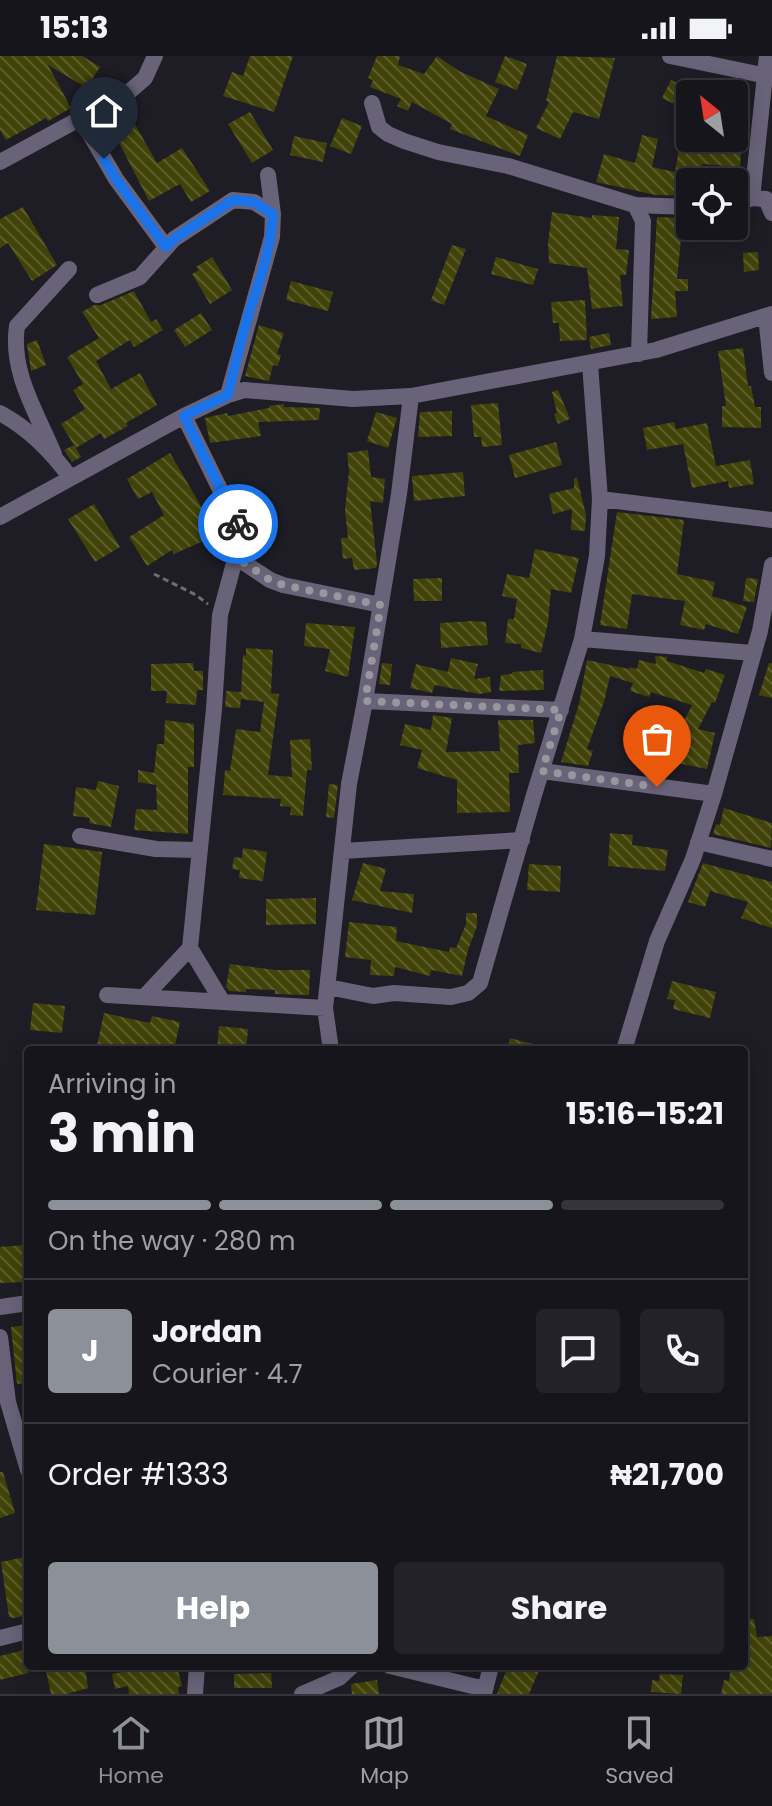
<!DOCTYPE html>
<html lang="en">
<head>
<meta charset="utf-8">
<style>
  body { margin:0; font-family:Poppins,sans-serif; background:#232228; color:#f1f3f6; height:100vh; display:flex; flex-direction:column; font-size:30px; white-space:nowrap }
  * { box-sizing:border-box; margin:0 }
  p { font-size:26px; color:#9e9fa3 }
  .icon { flex:none; width:44px; height:44px; fill:none; stroke:currentColor; stroke-width:2; stroke-linecap:round; stroke-linejoin:round }
  .map { position:relative; flex:1; overflow:hidden }
  .sheet { position:absolute; left:24px; top:990px; width:724px; height:624px; display:flex; flex-direction:column; background:#16151b; border-radius:8px; box-shadow:0 4px 20px #0003,0 0 0 2px #35343a }
  .sheet>* { flex:none }
  .needle { width:52px; rotate:330deg }
  .tools { position:absolute; left:676px; top:24px; display:grid; gap:16px }
  .tools a { display:grid; place-items:center; width:72px; height:72px; border-radius:8px; background:#16151b; box-shadow:0 4px 20px #0003,0 0 0 2px #35343a; font-size:40px }
  .pin { position:absolute; display:grid; place-items:center; width:68px; height:68px; color:#fff; margin:-82px -34px; border-radius:50% 50% 50% 0; rotate:-45deg; box-shadow:0 0 8px #0007 }
  .pin .icon { rotate:45deg }
  .courier { position:absolute; display:grid; place-items:center; width:80px; height:80px; margin:-40px; border:6px solid #1a73e8; border-radius:50%; background:#fff; color:#222; box-shadow:0 2px 10px #0007 }
  .overview em { font-style:normal; font-weight:700 }
  .overview div { display:flex; flex-direction:column-reverse }
  .overview { display:flex; align-items:center; justify-content:space-between; height:136px; padding:0 24px }
  h1 { font-size:52px; font-weight:700; line-height:60px }
  .bar { display:grid; grid-template-columns:repeat(4,1fr); gap:12px 8px; align-content:center; height:96px; padding:0 24px }
  .bar i { height:10px; border-radius:6px; background:#35343a }
  .bar .on { background:#8c9099 }
  .bar p { grid-column:span 4 }
  .line { display:flex; align-items:center; gap:20px; padding:0 24px; border-top:2px solid #35343a }
  .line div { flex:1 }
  .round { display:grid; place-items:center; flex:none; width:84px; height:84px; border-radius:8px; background:#232228 }
  .primary-button { display:flex; gap:16px; margin-top:auto; padding:16px 24px }
  .primary-button a { flex:1; height:92px; border-radius:8px; background:#8c9099; color:#fff; font-size:32px; font-weight:700; line-height:92px; text-align:center }
  .primary-button a+a { background:#232228; color:#f1f3f6 }
  .status { display:flex; justify-content:space-between; align-items:center; height:56px; padding:0 40px; background:#16151b; direction:ltr }
  .status svg { height:22px; fill:currentColor }
  .menu { display:flex; justify-content:space-around; align-items:center; height:112px; border-top:2px solid #35343a; background:#16151b; font-size:22px; color:#9e9fa3 }
  .menu a { display:grid; justify-items:center; gap:4px }
  .menu .on { color:#8c9099 }
  .map>svg:first-child { display:block }
</style>
</head>
<body>
<div class="status"><b>15:13</b><svg viewBox="0 0 49 12"><path d="M0 12V9h3v3zM5 12V6h3v6zM10 12V3h3v9zM15 12V0h3v12zM26 1h20v11H26zM47 4h2v5h-2z"/></svg></div>
<div class="map">
<svg width="772" height="1638" viewBox="0 0 772 1638">
  <defs>
    <pattern id="building-back-hatch" width="6" height="6" patternUnits="userSpaceOnUse" patternTransform="scale(2)"><rect width="6" height="6" fill="#414308"/><path d="M-1 5l2 2M0 0l6 6M5-1l2 2" fill="none" stroke="#5c5e2c"/></pattern>
  </defs>
  <rect width="100%" height="100%" fill="#1e1c24"/>
  <path fill="url(#building-back-hatch)" d="M0 0H82L100 11 87 32 48 9 71 52 48 65 46 62 6 84 0 74Z
    M250 0H293L274 56 223 40 232 16 243 20Z
    M377 0H400L398 9 424 18 437 0 459 15 499 33 486 60 528 79 520 100 450 73 452 68 412 46 408 55 397 50 401 43 370 31 373 24 368 22Z
    M505 0 527 8 517 34 495 26Z
    M557 0 615 2 599 63 573 56 560 83 536 72 549 46 546 45Z
    M671 24 692 35 683 52 662 42Z
    M125 51 157 107 182 92 210 135 191 146 180 128 149 145 110 69 115 66 111 58Z
    M250 56 273 94 252 107 228 68Z
    M342 62 362 70 351 98 330 90Z
    M642 79 658 83 652 111 675 116 680 88 705 93 706 82H734L732 96H741L740 111 702 108 699 126H690V140L656 139 596 126 604 98 635 107Z
    M294 80 327 87 323 106 290 99Z
    M23 151 57 209 32 225 8 187 0 192V163Z
    M552 156 592 162V159L619 161 616 193 629 194 626 219H620L623 250 592 253 587 212 549 207 548 187Z
    M657 161 683 162 677 223H688V235H675L677 261 651 263Z
    M452 189 466 193 444 249 431 244Z
    M758 196 759 214 744 216 743 197Z
    M212 201 232 234 210 248 192 218 199 214 196 211Z
    M496 201 538 213 533 229 491 218Z
    M291 225 333 236 328 255 286 244Z
    M134 235 151 266 156 263 163 274 134 291 130 284 96 305 111 333 140 317 157 349 126 367 128 370 104 383 101 377 76 392 81 401 72 406 64 394 74 389 61 368 85 353 73 334 83 328 67 301 99 282 82 256 94 249H101Z
    M585 244 587 284 560 285 559 267H553L551 246Z
    M201 257 212 274 185 291 174 274Z
    M259 269 284 277 277 298 281 299 278 310 273 309 269 325 245 320Z
    M609 277 611 289 591 293 589 281Z
    M37 284 46 309 31 315 27 288Z
    M743 292 748 330H751L755 351H761V372L722 371V350H726L718 295Z
    M558 334 570 363 558 368 554 358 557 357 552 336Z
    M498 347 502 389 482 391 481 381H474L471 349Z
    M284 348V351L320 352 319 364 258 366 261 380 210 387 205 362 227 357 228 360 269 352V350Z
    M452 355V380L418 381 420 356Z
    M376 356 397 362 388 392 367 385Z
    M674 366 676 373 707 367 716 410 750 404 754 428 729 432 728 425 692 432 683 388 647 394 643 372Z
    M556 386 562 409 515 422 509 399Z
    M368 394 371 421 385 423 383 447 370 445 377 507 376 512 354 514 352 502 343 503 341 482H348L345 454 349 415 347 397Z
    M170 397 205 457 209 456 219 478 174 498 172 494 147 510 129 481 164 459 152 436 138 443 127 423Z
    M463 416 465 440 414 445 412 420Z
    M574 422H577L586 459 585 475 571 474 572 453 553 458 549 438 574 432Z
    M94 448 120 491 95 506 68 463Z
    M617 456 684 464 677 518 715 526 712 540 747 551 738 578 706 568 704 574 680 569 685 545 632 538 627 573 600 569Z
    M535 493 579 502 571 537 551 533 548 567 541 597 521 592V588L505 587 508 563H514L517 543 502 540 507 518 529 522Z
    M442 522V545H414L413 523Z
    M746 522 758 523 754 546 743 545Z
    M472 565 486 566 488 589 441 592 440 567Z
    M306 567 355 571 348 621 325 615 330 593 304 590Z
    M246 592 273 594 271 637 279 638 268 719 292 721 290 684 310 683 312 714H307L303 760 290 759 291 751 280 750 281 743 223 739 225 714 230 715 236 673 260 676 264 646 241 643 240 652 225 651 226 635 241 636 243 599 246 600Z
    M655 600 667 601V605L704 617 706 613 725 619 715 647 712 646 698 673 715 677 707 713 667 705 663 718 637 711 644 687 675 696 678 677 692 649 651 636 649 641 630 635 633 627 610 620 604 646 587 693 593 695 588 710 561 706 579 648 587 604 629 613 630 611 637 613 639 604 656 608Z
    M451 602 478 608 474 623 490 621 491 636 479 638 435 629 432 637 410 632 416 608 448 616Z
    M193 607 194 615H203V634H197L196 649 166 647 167 635H151V608Z
    M382 607 392 608 390 629 379 628Z
    M769 607H772V642L759 639Z
    M543 614 544 634 499 635 501 619 512 618V616Z
    M433 659 452 662 446 696 500 695 498 664H533L535 687 518 689 519 717H509L510 756 457 757V724L417 712 422 694 400 689 405 668 431 674Z
    M165 664 194 668V711H188V778L134 774 136 753 157 754 156 729 138 726V714L154 717 157 688H164Z
    M98 725 119 730 111 771 89 767 90 762 73 760 76 731 96 734Z
    M329 728 338 729 334 762 326 761Z
    M724 752 772 767 771 792 713 778 716 768 720 769Z
    M610 777 633 779 632 789 668 794 665 815 608 810Z
    M44 788 102 796 95 859 36 854Z
    M243 792 267 796 263 825 239 822 240 814 232 813 234 801 242 802Z
    M363 807 386 813 380 835 414 838 412 857 352 844Z
    M703 807 772 826V872L741 862 748 846 710 835 705 851 688 846Z
    M529 808 561 810 560 836 527 834Z
    M316 842V868L266 869V843Z
    M466 857H477V870L468 894 462 920 431 914 430 920 395 911 394 920 370 919 371 904 345 901 349 866 397 871 396 885 449 896 450 891 456 892 466 868Z
    M230 908 276 914H310L309 939 275 938V934L246 933V936L229 935 226 931Z
    M672 925 716 936 710 962 673 953 675 944 667 943Z
    M33 947 65 950 62 977 30 974Z
    M104 957 150 967 152 960 180 966 174 994H96Z
    M219 970 248 973 246 994H217Z
    M510 982 540 990V994H507Z
    M24 1189 27 1226 0 1227V1191Z
    M28 1269V1327L17 1328 11 1271Z
    M0 1416H3L15 1457 0 1462Z
    M25 1501 28 1516V1559L14 1562 9 1561 1 1506Z
    M754 1563 757 1581 772 1580V1638H721L724 1624 729 1625 731 1610H744V1564Z
    M28 1593V1617L0 1624V1600Z
    M45 1610H85L88 1632 67 1638H51Z
    M177 1610 182 1630 178 1631 179 1638H129L128 1630 115 1633 112 1618 149 1611 151 1616Z
    M508 1610H541L529 1638H497Z
    M271 1617 272 1632H234V1618Z
    M660 1618 683 1619 681 1638 651 1636 652 1624 659 1625Z
    M377 1624 379 1638H352L351 1628Z"/>
  <g fill="none" stroke-linecap="round" stroke-linejoin="round">
    <path stroke="#6e6d74" stroke-width="3" stroke-dasharray="6 4" stroke-linecap="butt" d="M154 518 196 539 208 548"/>
    <path stroke="#686379" stroke-width="16" d="M670 0 772 21
      M372 47 379 71 388 78 404 85 438 96 508 110 635 149 690 151
      M81 63 116 123 166 191
      M0 106 129 36 145 22 155 0
      M752 142 767 0
      M635 149 643 165 639 298
      M734 149 752 142 766 143 772 157
      M97 239 140 221 174 183 233 144 254 146 273 158
      M766 260 772 317
      M228 339 272 181 273 158 268 119
      M0 357C28 372 51 395 70 421
      M184 360 239 472 241 481 220 559 214 653 190 892 222 945
      M54 398C37 357 10 316 17 270L69 213
      M600 443 772 464
      M0 461 184 360 228 339 244 334 353 343 411 340 656 294 772 258
      M237 502 270 524 283 529 381 549
      M582 583 753 597
      M365 645 561 654
      M542 715 714 738
      M80 780 156 793 198 794
      M698 786 772 803
      M343 795 522 784
      M328 931 373 940 394 937 451 941 468 937 480 927 534 739 582 583 597 500 600 443 590 308
      M107 939 325 952
      M145 940 190 892
      M331 994 325 952 349 728 365 645 399 438 411 340
      M624 994 657 885 693 803 714 738 760 575 772 509
      M0 1251 28 1247
      M0 1281 8 1346 28 1414
      M0 1582 28 1575
      M390 1610 485 1633
      M195 1638 197 1610
      M302 1638 339 1622 352 1610
      M484 1638 491 1610"/>
  </g>
  <g fill="none" stroke-linecap="round" stroke-linejoin="round">
    <path stroke="#98979d" stroke-width="8" stroke-dasharray="0 14.4" d="M238 468 241 481 237 502 270 524 283 529 381 549 365 645 561 654 542 715 657 731"/>
    <path stroke="#1a73e8" stroke-width="10" d="M104 103 116 123 166 191 174 183 233 144 254 146 273 158C271 192 261 221 250 254 241 282 235 310 228 339L184 360 238 468"/>
  </g>
</svg>
<div class="tools">
<a><svg class="needle" viewBox="-14 -14 28 28"><path d="M0-13l5 13h-10z" fill="#e53935"/><path d="M0 13l5-13h-10z" fill="#9e9fa3"/></svg></a>
<a><svg class="icon" aria-label="locate" viewBox="0 0 24 24"><circle cx="12" cy="12" r="6"/><path d="M12 2v4M12 18v4M2 12h4M18 12h4"/></svg></a>
</div>
<div class="pin" style="left:657px;top:731px;background:#ea580c"><svg class="icon" aria-label="bag" viewBox="0 0 24 24"><path d="M5 8h14l-1 12H6zM9 8a3 3 0 0 1 6 0"/></svg></div>
<div class="pin" style="left:104px;top:103px;background:#1f2937"><svg class="icon" aria-label="home" viewBox="0 0 24 24"><path d="M3 11l9-7 9 7M6 9v11h12V9"/></svg></div>
<div class="courier" style="left:238px;top:468px"><svg class="icon" aria-label="bike" viewBox="0 0 24 24"><circle cx="6" cy="16" r="4"/><circle cx="18" cy="16" r="4"/><path d="M6 16l4-8h5l3 8M10 8l3 8H6M13 5h3"/></svg></div>
<section class="sheet">
<div class="overview"><div><h1>3 min</h1><p>Arriving in</p></div><em>15:16–15:21</em></div>
<div class="bar"><i class="on"></i><i class="on"></i><i class="on"></i><i></i><p>On the way · 280 m</p></div>
<div class="line" style="height:144px"><b class="round" style="background:#8c9099;color:#fff">J</b><div><b>Jordan</b><p>Courier · 4.7</p></div><a class="round"><svg class="icon" aria-label="chat" viewBox="0 0 24 24"><path d="M4 5h16v11H9l-5 4z"/></svg></a><a class="round"><svg class="icon" aria-label="phone" viewBox="0 0 24 24"><path d="M5 4h4l2 5-3 2q2 4 5 5l2-3 5 2v4C11 20 4 13 5 4z"/></svg></a></div>
<div class="line" style="height:104px"><div>Order #1333</div><b>₦21,700</b></div>
<div class="primary-button"><a>Help</a><a>Share</a></div>
</section>
</div>
<nav class="menu">
<a class="on"><svg class="icon" aria-label="home" viewBox="0 0 24 24"><path d="M3 11l9-7 9 7M6 9v11h12V9"/></svg>Home</a>
<a><svg class="icon" aria-label="map" viewBox="0 0 24 24"><path d="M3 6l6-2 6 2 6-2v14l-6 2-6-2-6 2zM9 4v14M15 6v14"/></svg>Map</a>
<a><svg class="icon" aria-label="saved" viewBox="0 0 24 24"><path d="M7 4h10v16l-5-4-5 4z"/></svg>Saved</a>
</nav>
</body>
</html>
